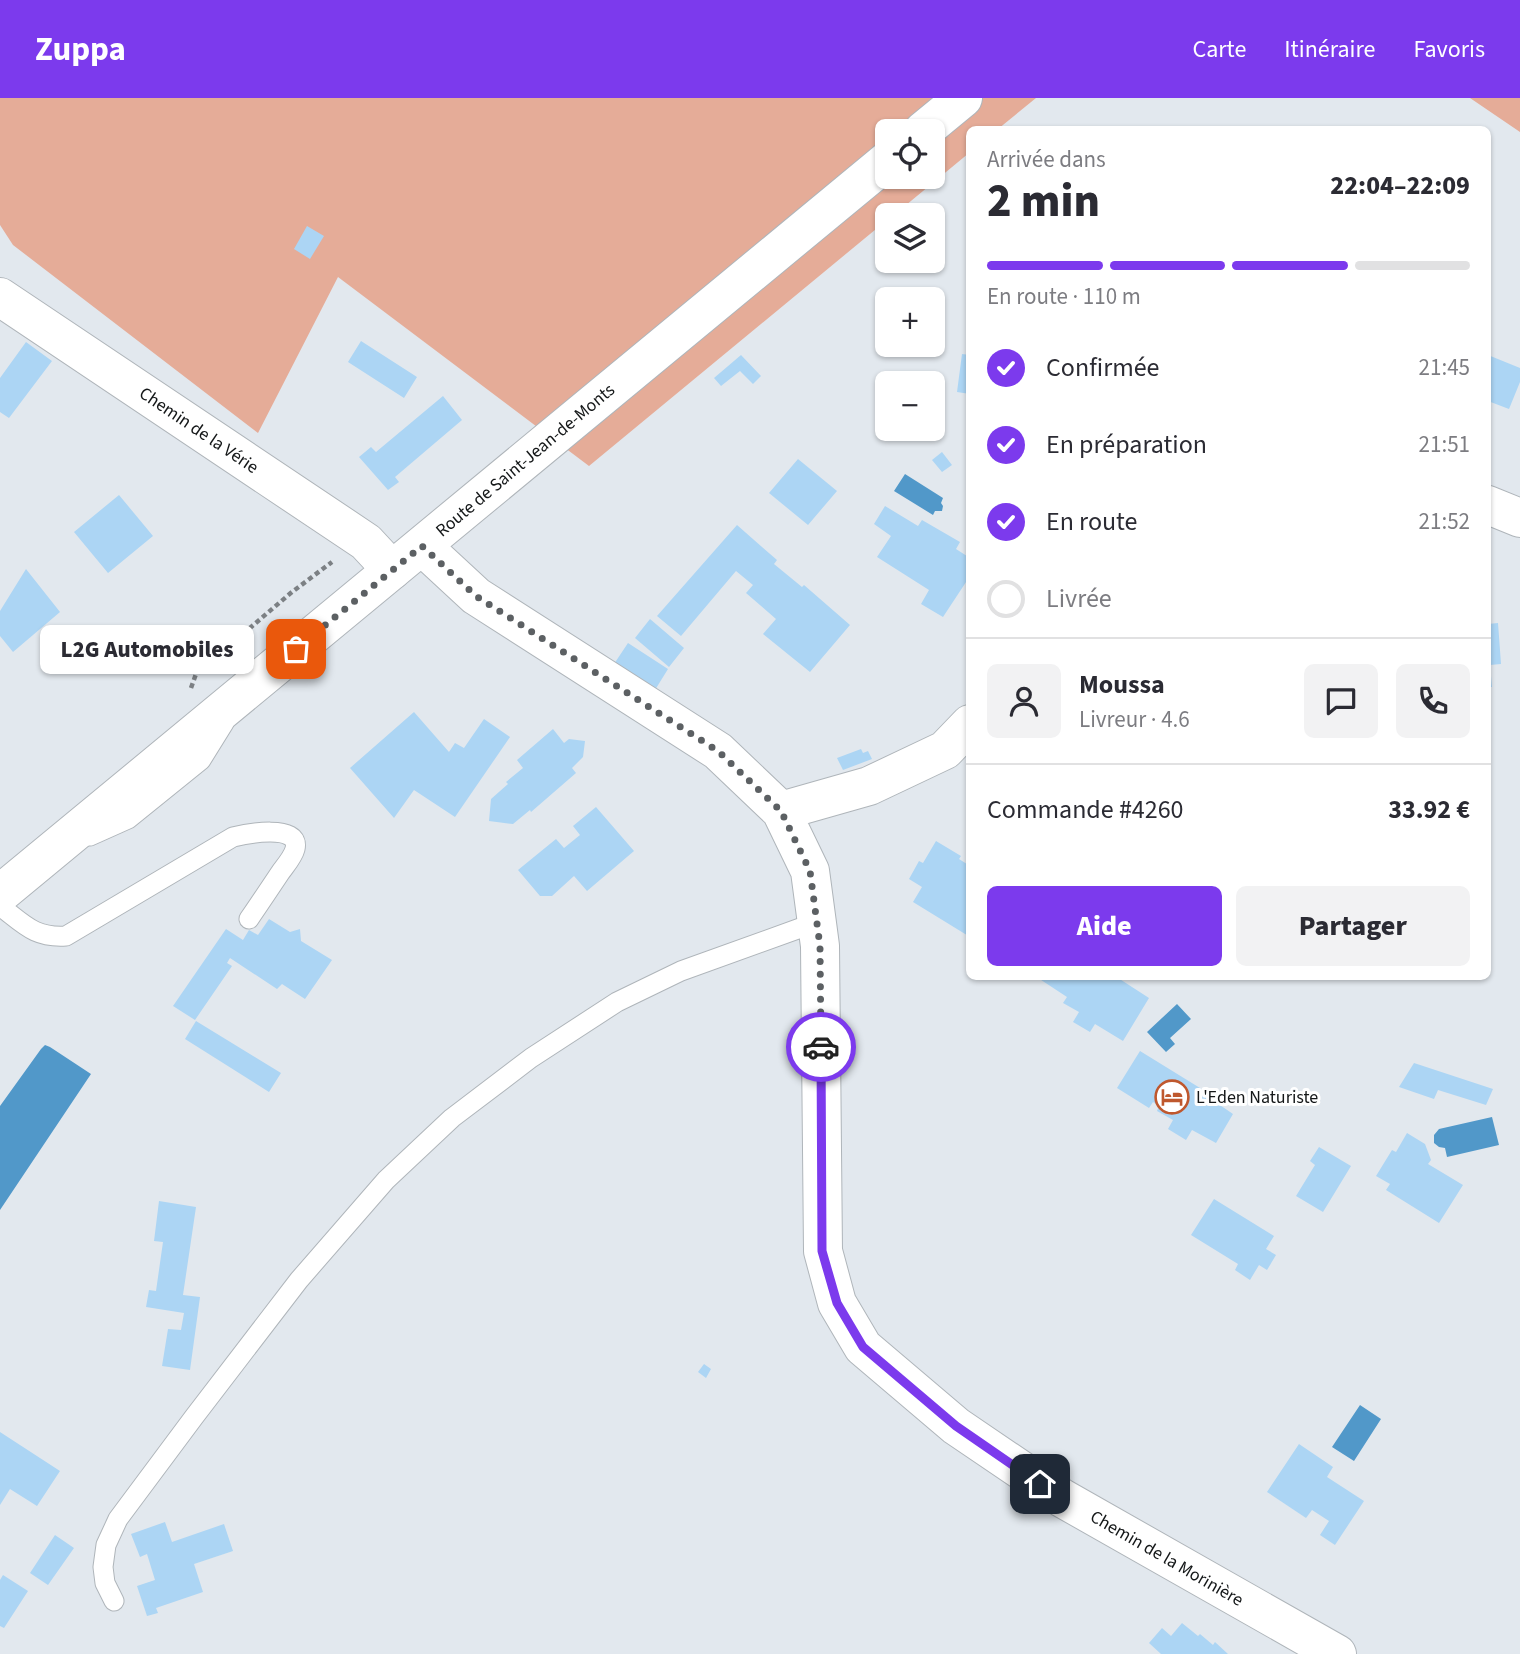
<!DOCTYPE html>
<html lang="fr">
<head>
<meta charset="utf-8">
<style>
  body { margin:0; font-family:"Source Sans 3",sans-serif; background:#f2f2f3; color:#2b2b33; height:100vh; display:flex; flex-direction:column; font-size:26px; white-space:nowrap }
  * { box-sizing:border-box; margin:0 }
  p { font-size:23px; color:#7c7c81 }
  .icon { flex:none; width:38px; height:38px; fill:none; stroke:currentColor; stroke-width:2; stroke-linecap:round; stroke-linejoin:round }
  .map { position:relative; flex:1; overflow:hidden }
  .sheet { position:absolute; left:966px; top:28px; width:525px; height:854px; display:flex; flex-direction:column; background:#fff; border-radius:10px; box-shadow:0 2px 5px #0004 }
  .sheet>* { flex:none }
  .tools { position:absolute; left:875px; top:21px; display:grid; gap:14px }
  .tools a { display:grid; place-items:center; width:70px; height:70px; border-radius:10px; background:#fff; box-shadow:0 2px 5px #0004; font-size:35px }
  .pin { position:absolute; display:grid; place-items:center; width:60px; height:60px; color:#fff; margin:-30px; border-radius:14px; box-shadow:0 4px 10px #0006 }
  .courier { position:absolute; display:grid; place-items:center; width:70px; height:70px; margin:-35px; border:5px solid #7c3aed; border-radius:50%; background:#fff; color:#222; box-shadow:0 2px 9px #0007 }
  .bubble { position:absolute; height:49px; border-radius:10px; background:#fff; box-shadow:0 2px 5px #0004; font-size:23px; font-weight:800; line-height:49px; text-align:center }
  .headline em { font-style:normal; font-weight:800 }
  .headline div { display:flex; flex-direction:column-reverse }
  .headline { display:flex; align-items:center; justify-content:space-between; height:119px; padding:0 21px }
  h1 { font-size:46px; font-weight:800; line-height:52px }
  .bar { display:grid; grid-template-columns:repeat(4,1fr); gap:10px 7px; align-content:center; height:84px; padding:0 21px }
  .bar i { height:9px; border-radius:5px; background:#e1e1e2 }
  .bar .current { background:#7c3aed }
  .bar p { grid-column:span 4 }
  .line { display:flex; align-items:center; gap:18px; padding:0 21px; border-top:2px solid #e1e1e2 }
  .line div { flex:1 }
  .round { display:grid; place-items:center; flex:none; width:74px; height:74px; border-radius:10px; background:#f2f2f3 }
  ol { padding:0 21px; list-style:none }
  li { display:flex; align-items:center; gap:21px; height:77px }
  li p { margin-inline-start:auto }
  li .icon { padding:7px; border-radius:50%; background:#7c3aed; color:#fff; stroke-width:4 }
  li:last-child { color:#7c7c81 }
  li i { width:38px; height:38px; border:4px solid #e1e1e2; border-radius:50% }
  .action { display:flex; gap:14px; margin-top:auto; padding:14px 21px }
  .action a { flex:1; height:80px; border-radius:10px; background:#7c3aed; color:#fff; font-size:28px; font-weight:800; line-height:80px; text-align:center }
  .action a+a { background:#f2f2f3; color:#2b2b33 }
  header { display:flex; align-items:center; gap:42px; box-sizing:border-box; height:98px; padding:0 35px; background:#7c3aed; color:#fff }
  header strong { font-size:33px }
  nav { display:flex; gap:38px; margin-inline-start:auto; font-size:24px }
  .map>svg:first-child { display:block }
</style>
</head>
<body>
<header>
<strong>Zuppa</strong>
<nav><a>Carte</a><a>Itinéraire</a><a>Favoris</a></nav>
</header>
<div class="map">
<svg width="1520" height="1556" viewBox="0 0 1520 1556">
  <rect width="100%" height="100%" fill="#e2e8ee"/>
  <path fill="#e5ac98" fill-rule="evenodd" d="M0 0H1036L998 31 970 32 969 55 894 117H887V122L589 368 338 179 258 335 13 147 0 127ZM887 33H933V79H887Z
    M1470 0H1520V34Z"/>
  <path fill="#5198c9" d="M905 376 943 400 941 405 943 408 942 413H935L933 417 894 393Z
    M1177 906 1191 921 1170 940 1175 946 1166 954 1147 934Z
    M45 947 50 949 91 976 0 1112V1008L41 951Z
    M1492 1019 1499 1047 1447 1059 1445 1050 1439 1049 1434 1045V1037L1439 1031Z
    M1360 1307 1381 1321 1354 1363 1332 1349Z"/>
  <path fill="#acd5f4" d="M307 128 324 138 310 161 294 151Z
    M361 243 417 279 404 300 348 264Z
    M26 244 52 263 9 320 0 314V280Z
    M962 256 970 257V296L957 294Z
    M741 257 761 278 753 286 740 273 721 288 714 280Z
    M1488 257 1520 270V284L1509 311 1488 303Z
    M443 298 462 322 395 379 399 384 388 392 359 359 371 349 376 354Z
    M942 354 952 367 942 374 932 362Z
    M798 361 837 393 808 427 769 395Z
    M119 397 153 438 108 475 74 434Z
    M885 408 918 428 922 422 960 444 956 451 970 460V478L943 519 921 506 929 492 877 459 891 438 874 426Z
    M737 427 777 462 774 466 802 489 804 487 850 527 810 574 763 536 776 521 746 495 753 487 736 473 681 538 657 518Z
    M26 471 60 514 13 554 0 538V513Z
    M650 521 684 550 669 569 635 540Z
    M1498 525 1501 566 1490 567 1492 589H1488V526Z
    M628 545 668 571 655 592 614 566Z
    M414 614 449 654 455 645 464 650 484 621 510 639 455 719 414 692 394 720 350 670Z
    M553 631 564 645 569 641 585 643 583 659 572 670 576 675 531 714 530 712 513 726 489 723 491 701 508 686 506 684 523 670 517 662Z
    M861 651 863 655 868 653 872 661 843 672 837 660Z
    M596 709 634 753 587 793 574 778 552 798H540L518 772 556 741 564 750 580 737 573 728Z
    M936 743 961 758 959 761 970 768V839L913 804 922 789 909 781 919 763 923 765Z
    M269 821 290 834 300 831 301 843 332 862 305 901 282 886 277 891 230 860 227 865 232 868 195 922 173 908 226 831 243 842 249 832 258 837Z
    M1035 878H1115L1149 900 1123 943 1095 926 1090 934 1073 924 1079 914 1063 905 1067 899Z
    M196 923 281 975 269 994 185 941Z
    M1140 953 1213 998 1211 1001 1233 1016 1216 1045 1192 1032 1186 1042 1168 1031 1173 1022 1157 1013 1159 1008 1153 1004 1149 1010 1117 990Z
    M1414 965 1493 991 1486 1007 1438 992 1434 1001 1399 989Z
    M1407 1035 1425 1046 1431 1062 1428 1066 1463 1087 1439 1125 1386 1092 1390 1086 1376 1078 1392 1052 1396 1054Z
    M1319 1049 1351 1068 1323 1114 1296 1098 1315 1067 1310 1063Z
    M1214 1101 1274 1138 1266 1151 1276 1157 1267 1172 1259 1167 1250 1182 1235 1172 1238 1166 1191 1137Z
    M159 1103 196 1109 183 1197 200 1199 190 1272 162 1268 168 1231 181 1232 184 1215 146 1209 149 1192 156 1193 163 1144 154 1143Z
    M704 1266 711 1271 706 1280 698 1274Z
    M0 1334 60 1373 37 1408 10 1391 0 1407Z
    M1299 1346 1333 1369 1327 1379 1364 1403 1335 1447 1320 1437 1329 1423 1312 1412 1306 1420 1267 1394Z
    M165 1424 172 1444 224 1426 233 1453 194 1466 203 1494 156 1510 158 1515 147 1518 137 1488 155 1482 147 1456 140 1459 131 1436Z
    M55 1437 74 1450 48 1487 30 1475Z
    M3 1477 28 1493 4 1530 0 1528V1482Z
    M1182 1525 1198 1538 1200 1536 1213 1547 1215 1544 1228 1556H1161L1149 1545 1162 1530 1171 1538Z"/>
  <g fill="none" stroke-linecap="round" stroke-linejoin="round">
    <defs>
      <path id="service" d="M90 738 128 721 201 662 224 625
        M0 808C24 826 34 840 66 838L233 739C245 736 301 725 295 751 293 759 285 768 280 775 270 790 260 805 249 821
        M114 1503 105 1485 103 1469 106 1447 118 1421 194 1319 299 1182 386 1082 452 1020 531 960 617 904 681 873 817 824"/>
      <path id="minor" d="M0 199 366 444 392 472
        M1488 407 1520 420
        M422 448 476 498 718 653 781 713 810 773 820 848 823 1153 837 1205 863 1249 956 1328 1062 1400 1337 1556
        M781 713 869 688 945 652 970 626"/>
      <path id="secondary" d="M923 33 963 0
        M0 796 887 63"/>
    </defs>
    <use href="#service" stroke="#afb5ba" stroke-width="21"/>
    <use href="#minor" stroke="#afb5ba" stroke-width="40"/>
    <use href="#secondary" stroke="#afb5ba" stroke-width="40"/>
    <path stroke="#7c8084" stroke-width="4.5" stroke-dasharray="5 3.5" stroke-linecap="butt" d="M191 590 196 576 292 494 332 464"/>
    <use href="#service" stroke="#fff" stroke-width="19"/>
    <use href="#minor" stroke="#fff" stroke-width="38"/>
    <use href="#secondary" stroke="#fff" stroke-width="38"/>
  </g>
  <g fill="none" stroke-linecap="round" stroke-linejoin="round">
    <path stroke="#5c6063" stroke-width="7" stroke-dasharray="0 12.6" d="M296 551 422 448 476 498 718 653 781 713 810 773 820 848 821 949"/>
    <path stroke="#7c3aed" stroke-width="9" d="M821 949 822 1153 837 1205 863 1249 956 1328 1040 1386"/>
  </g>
  <defs>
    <symbol id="hotel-ring" viewBox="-11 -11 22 22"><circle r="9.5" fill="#fff" stroke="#bf582e" stroke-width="1.5"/><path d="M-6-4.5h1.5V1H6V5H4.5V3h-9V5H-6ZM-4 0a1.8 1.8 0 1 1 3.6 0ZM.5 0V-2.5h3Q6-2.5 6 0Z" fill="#bf582e"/></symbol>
  </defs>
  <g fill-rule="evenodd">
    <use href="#hotel-ring" x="1153" y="980" width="38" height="38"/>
  </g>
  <g text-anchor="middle" stroke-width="6" stroke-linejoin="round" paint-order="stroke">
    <g font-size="18" fill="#141718" stroke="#fff">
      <text transform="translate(199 332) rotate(34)" y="6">Chemin de la Vérie</text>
      <text transform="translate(525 362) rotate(-40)" y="6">Route de Saint-Jean-de-Monts</text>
      <text transform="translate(1167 1460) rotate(30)" y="6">Chemin de la Morinière</text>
    </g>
    <g font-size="18" fill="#141718" stroke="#fff" text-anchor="start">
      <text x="1196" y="1005">L'Eden Naturiste</text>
    </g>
  </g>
</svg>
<div class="tools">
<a><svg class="icon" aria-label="locate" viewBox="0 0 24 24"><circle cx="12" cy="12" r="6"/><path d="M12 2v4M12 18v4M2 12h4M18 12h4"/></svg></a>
<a><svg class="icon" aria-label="layers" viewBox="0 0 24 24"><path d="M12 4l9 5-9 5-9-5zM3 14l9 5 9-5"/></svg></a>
<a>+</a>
<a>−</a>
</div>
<div class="pin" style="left:296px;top:551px;background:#ea580c"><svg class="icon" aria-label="bag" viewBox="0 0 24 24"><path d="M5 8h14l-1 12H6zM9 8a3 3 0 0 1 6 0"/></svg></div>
<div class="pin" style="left:1040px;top:1386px;background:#1f2937"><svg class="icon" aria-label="home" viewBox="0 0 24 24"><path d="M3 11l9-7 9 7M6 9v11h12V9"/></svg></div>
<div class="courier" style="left:821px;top:949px"><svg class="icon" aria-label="car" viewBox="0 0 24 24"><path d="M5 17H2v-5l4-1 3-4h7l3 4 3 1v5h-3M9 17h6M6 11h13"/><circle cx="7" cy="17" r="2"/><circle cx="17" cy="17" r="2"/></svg></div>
<div class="bubble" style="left:40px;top:527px;width:214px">L2G Automobiles</div>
<section class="sheet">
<div class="headline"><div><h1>2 min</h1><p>Arrivée dans</p></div><em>22:04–22:09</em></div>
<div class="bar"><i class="current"></i><i class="current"></i><i class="current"></i><i></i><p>En route · 110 m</p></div>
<ol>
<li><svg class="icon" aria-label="check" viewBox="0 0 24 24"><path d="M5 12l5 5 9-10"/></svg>Confirmée<p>21:45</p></li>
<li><svg class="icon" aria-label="check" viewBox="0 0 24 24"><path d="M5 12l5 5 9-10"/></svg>En préparation<p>21:51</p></li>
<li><svg class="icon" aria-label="check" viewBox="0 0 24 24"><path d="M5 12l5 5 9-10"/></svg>En route<p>21:52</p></li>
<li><i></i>Livrée</li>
</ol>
<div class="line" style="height:126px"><a class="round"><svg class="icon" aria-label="person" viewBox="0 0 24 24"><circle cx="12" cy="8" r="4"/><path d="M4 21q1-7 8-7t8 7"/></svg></a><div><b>Moussa</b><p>Livreur · 4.6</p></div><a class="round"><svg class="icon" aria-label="chat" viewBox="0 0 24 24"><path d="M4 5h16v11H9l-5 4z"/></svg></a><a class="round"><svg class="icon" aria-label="phone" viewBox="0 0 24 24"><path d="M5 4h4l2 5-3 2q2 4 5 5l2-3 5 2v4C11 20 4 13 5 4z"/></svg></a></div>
<div class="line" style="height:91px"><div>Commande #4260</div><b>33.92 €</b></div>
<div class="action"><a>Aide</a><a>Partager</a></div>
</section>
</div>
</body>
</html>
